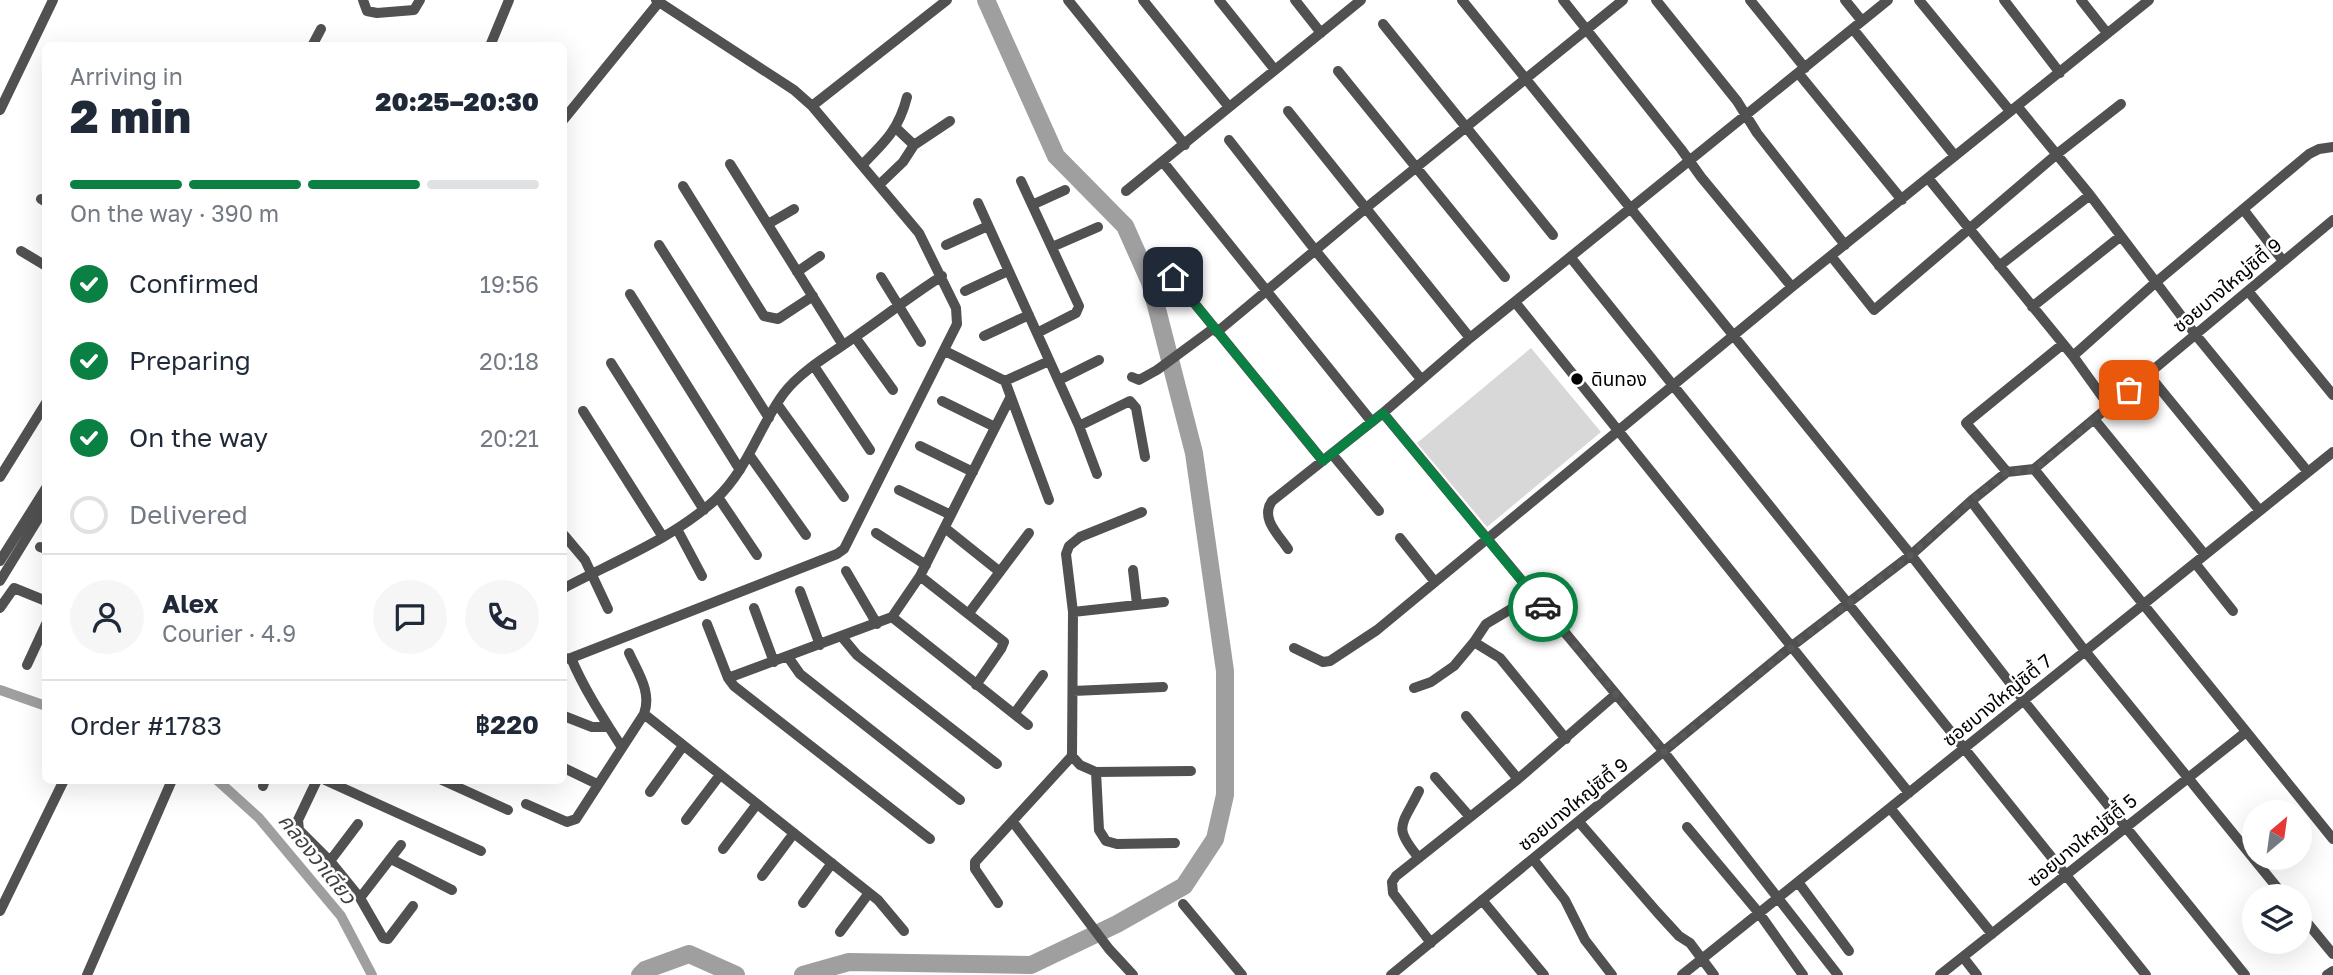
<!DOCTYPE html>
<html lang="en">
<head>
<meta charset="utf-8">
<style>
  body { margin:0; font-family:"Golos Text","Noto Sans Thai",sans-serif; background:#f6f6f7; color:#1f2937; height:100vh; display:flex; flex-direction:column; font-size:26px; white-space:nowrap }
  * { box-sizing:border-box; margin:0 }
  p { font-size:23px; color:#747a83 }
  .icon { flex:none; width:38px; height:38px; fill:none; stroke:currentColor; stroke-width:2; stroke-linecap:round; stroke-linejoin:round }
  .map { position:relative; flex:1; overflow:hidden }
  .side { position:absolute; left:42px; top:42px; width:525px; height:742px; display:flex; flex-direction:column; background:#fff; border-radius:10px; box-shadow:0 7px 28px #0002 }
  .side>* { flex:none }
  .needle { width:46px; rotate:29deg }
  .tools { position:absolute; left:2242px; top:800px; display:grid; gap:14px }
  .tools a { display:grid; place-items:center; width:70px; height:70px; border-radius:50%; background:#fff; box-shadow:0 7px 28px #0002; font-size:35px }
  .pin { position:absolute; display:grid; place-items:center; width:60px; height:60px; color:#fff; margin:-30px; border-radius:14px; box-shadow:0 4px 10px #0006 }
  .courier { position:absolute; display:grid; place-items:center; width:70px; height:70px; margin:-35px; border:5px solid #0b8043; border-radius:50%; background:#fff; color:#222; box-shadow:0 2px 9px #0007 }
  .overview em { font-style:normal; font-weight:800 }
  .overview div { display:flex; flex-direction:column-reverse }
  .overview { display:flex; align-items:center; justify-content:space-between; height:119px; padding:0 28px }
  h1 { font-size:46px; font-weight:800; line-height:52px }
  .bar { display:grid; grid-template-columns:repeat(4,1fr); gap:10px 7px; align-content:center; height:84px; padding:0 28px }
  .bar i { height:9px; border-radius:5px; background:#e0e1e3 }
  .bar .selected { background:#0b8043 }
  .bar p { grid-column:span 4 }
  .line { display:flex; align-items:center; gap:18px; padding:0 28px; border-top:2px solid #e0e1e3 }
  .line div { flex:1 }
  .round { display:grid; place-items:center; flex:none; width:74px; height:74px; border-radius:37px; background:#f6f6f7 }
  ol { padding:0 28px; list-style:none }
  li { display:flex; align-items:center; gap:21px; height:77px }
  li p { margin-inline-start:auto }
  li .icon { padding:7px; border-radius:50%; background:#0b8043; color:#fff; stroke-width:4 }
  li:last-child { color:#747a83 }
  li i { width:38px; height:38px; border:4px solid #e0e1e3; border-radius:50% }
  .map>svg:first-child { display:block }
</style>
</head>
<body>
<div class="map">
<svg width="2333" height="975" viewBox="0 0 2333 975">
  <rect width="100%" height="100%" fill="#fff"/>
  <path fill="#d8d8d8" d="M1531 348 1601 432 1487 527 1417 443Z"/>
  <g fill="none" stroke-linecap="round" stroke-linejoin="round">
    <path stroke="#9f9f9f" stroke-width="10" d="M0 690 46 706
      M217 780 259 818 341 916 372 975"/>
    <path stroke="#9f9f9f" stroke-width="18" d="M640 975 645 970 689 954 736 975
      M803 975 849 962 1031 965 1117 924 1184 886 1215 839 1225 795V671L1194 453 1150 282 1125 226 1056 156 986 0"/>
    <path stroke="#515151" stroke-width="10" d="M363 0 367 11 377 13 414 10 420 0
      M1068 0 1185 145
      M1143 0 1229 107
      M1219 0 1275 70
      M1295 0 1321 33
      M1462 0 1911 555 2024 701 2245 975
      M1563 0 1681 149 1701 177 1792 287
      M1656 0 1737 101 1757 133 1845 245
      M1750 0 1805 68
      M1845 0 1862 21
      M1919 0 2010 111
      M2004 0 2060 73
      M2081 0 2107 33
      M1383 24 1553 235
      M1853 29 1955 156
      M312 46 321 29
      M490 46 509 0
      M1338 71 1505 277
      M1799 74 1902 200
      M812 106 947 0
      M2017 106 2090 195 2195 334 2308 472
      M0 110 53 0
      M1288 111 1470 338
      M564 119 659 2
      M896 128 914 145
      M1229 140 1315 250 1421 379
      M1163 162 1372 422
      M730 164 843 345
      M862 165C885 142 899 129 907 97
      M1928 178 2073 356 2109 406
      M1021 181 1079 306 1076 313 1037 333
      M879 185 903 162 914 145 950 121
      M683 186 764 316 778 319 813 296
      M1126 191 1361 0
      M41 199 46 202
      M978 203 1079 426 1097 474
      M1032 205 1065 190
      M2243 209 2283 261
      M768 224 794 209
      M659 245 769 418
      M946 245 988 226
      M1052 247 1098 227
      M21 251 46 266
      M1831 256 1874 310 2057 154 2121 104
      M1571 258 2146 975
      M1999 266 2090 195
      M797 272 820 256
      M881 277 921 342
      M1173 277 1323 461
      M965 291 1008 271
      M2248 291 2333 395
      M630 294 740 470
      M1515 302 1909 793
      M2032 307 2121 236
      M1217 332 1366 208 1623 0
      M984 336 1029 315
      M855 337 893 390
      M945 351 1005 381 1049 361
      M2073 356 2155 283 2309 154 2319 149 2333 147
      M611 363 704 510
      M814 366 870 450
      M2148 374 2260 511
      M1132 377 1139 380 1157 370 1214 328
      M1059 380 1099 360
      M1005 381 1049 500
      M942 401 995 427
      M777 404 844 497
      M583 411 663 537
      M1383 413 1664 752 1838 975
      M2094 419 2205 555
      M1079 426 1130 401 1136 408 1145 457
      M920 446 973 472
      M1332 454 1379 511
      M750 456 806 535
      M2034 469 2333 839
      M2007 472 1966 423 2063 344
      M0 477 46 403
      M899 490 951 515
      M718 497 757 555
      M1971 501 2085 651 2284 896
      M945 528 1000 572
      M677 529 702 576
      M876 533 926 565
      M564 535 585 560 608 609
      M1400 538 1435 582
      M40 547 46 549
      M1288 549C1278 534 1260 518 1272 501L1383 413 1470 338 1888 0
      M0 561 46 488
      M2195 563 2233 611
      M1133 570 1137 604
      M846 571 877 624
      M920 576 1004 642 1001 649 976 685
      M0 581 46 506
      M564 588C615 561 672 539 715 500 749 468 758 428 784 393 802 370 831 354 855 337 884 317 912 295 942 276
      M800 591 820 645
      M0 608 14 588 46 601
      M754 608 774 662
      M1073 612 1164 602
      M969 613 1029 533
      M892 617 1028 725
      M707 624 728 678 734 686 930 839
      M842 637 857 655 997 764
      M1474 642 1500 658 1566 739
      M1294 648 1323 662 1330 661 1377 630 1792 287 2149 0
      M788 657 800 674 960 800
      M571 658C584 689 603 718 621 746
      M564 659 571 658 837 554 844 549 957 324 956 308 919 233 812 106 794 90 656 0
      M27 665 46 624
      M728 678 892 617 920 576 1010 398
      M1414 688 1431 682 1454 666 1474 642 1486 624 1511 609 1531 591
      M1073 691 1163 687
      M644 714 878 900 904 931
      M1014 714 1043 675
      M564 716 592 727H609
      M1466 716 1518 779
      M1072 756 1080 765 1096 772 1191 771
      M564 768 597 784
      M1096 772 1099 830 1106 841 1117 844 1175 843
      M1435 777 1470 817
      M317 780 298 820 299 830 330 861 360 898 383 938 388 939 413 906
      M325 780 481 851
      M442 780 508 810
      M263 786 265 780
      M1419 791C1402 826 1392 826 1419 858
      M650 792 683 746
      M526 804 567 822 576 819 644 714C652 692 638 673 629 653
      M1890 808 1992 934
      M686 820 720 775
      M1013 822 1109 949 1133 975
      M1579 822 1657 912 1679 936 1690 943 1714 975
      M1687 827 1759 913 1803 975
      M723 849 757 804
      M391 859 452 890
      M1533 859 1565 900 1585 940 1612 975
      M330 861 358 824
      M762 876 794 833
      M1798 882 1849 951
      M360 898 401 845
      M1482 900 1544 975
      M803 903 832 863
      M998 903 975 869V862L1072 756 1073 612 1066 554 1069 546 1080 537 1142 512
      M1183 904 1242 975
      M0 911 64 780
      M2300 914 2333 954
      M840 932 869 893
      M1431 943 1393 893 1392 882 1396 876 1518 779 1615 695
      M1963 957 1977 975
      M87 975 172 780
      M1391 975 1792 646 1911 555 1971 501 2007 472 2034 469 2333 220
      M1682 975 2333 452
      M1940 975 2246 732
      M2327 975 2333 971"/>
  </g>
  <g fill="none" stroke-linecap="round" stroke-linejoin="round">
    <path stroke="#595959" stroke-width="7" stroke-dasharray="0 12.6" d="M1543 607 1664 752 1793 646 1911 555 1970 501 2007 472 2034 470 2129 390"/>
    <path stroke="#0b8043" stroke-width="9" d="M1173 277 1323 461 1383 413 1543 607"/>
  </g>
  <circle fill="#000" stroke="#fff" stroke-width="2.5" cx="1577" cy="379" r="7"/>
  <g text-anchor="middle" stroke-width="5" stroke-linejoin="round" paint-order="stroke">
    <g font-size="19" fill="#000" stroke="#fff">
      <text transform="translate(2227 285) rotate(-40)" y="7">ซอยบางใหญ่ซิตี้ 9</text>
      <text transform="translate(1997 700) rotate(-39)" y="7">ซอยบางใหญ่ซิตี้ 7</text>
      <text transform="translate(1573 804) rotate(-39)" y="7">ซอยบางใหญ่ซิตี้ 9</text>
      <text transform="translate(2082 840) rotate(-39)" y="7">ซอยบางใหญ่ซิตี้ 5</text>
    </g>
    <g font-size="19" fill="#000" stroke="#fff" text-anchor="start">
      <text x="1591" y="386">ดินทอง</text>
    </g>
    <g font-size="21" font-style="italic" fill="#404040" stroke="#fff">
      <text transform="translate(317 859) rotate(51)" y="7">คลองวาเดียว</text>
    </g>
  </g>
</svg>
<div class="tools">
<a><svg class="needle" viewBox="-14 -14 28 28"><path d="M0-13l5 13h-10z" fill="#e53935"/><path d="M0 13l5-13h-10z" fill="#747a83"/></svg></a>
<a><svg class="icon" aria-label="layers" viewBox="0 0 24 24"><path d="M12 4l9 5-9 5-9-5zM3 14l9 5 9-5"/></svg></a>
</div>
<div class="pin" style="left:2129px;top:390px;background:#ea580c"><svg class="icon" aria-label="bag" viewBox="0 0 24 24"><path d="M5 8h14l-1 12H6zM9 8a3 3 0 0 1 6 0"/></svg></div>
<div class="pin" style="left:1173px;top:277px;background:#1f2937"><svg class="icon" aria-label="home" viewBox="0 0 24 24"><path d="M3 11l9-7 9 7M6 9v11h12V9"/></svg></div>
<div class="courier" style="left:1543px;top:607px"><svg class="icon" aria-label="car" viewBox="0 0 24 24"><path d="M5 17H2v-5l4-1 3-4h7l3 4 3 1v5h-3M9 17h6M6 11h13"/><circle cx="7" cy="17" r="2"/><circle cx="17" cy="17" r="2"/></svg></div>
<section class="side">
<div class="overview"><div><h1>2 min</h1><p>Arriving in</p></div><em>20:25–20:30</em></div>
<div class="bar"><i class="selected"></i><i class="selected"></i><i class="selected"></i><i></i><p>On the way · 390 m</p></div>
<ol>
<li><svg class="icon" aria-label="check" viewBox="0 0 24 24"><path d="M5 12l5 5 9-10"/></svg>Confirmed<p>19:56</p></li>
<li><svg class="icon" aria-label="check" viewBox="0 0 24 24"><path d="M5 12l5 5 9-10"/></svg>Preparing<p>20:18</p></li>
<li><svg class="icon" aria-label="check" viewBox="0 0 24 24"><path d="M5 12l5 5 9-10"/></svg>On the way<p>20:21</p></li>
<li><i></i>Delivered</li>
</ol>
<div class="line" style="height:126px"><a class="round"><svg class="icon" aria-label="person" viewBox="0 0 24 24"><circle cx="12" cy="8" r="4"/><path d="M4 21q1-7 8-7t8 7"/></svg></a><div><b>Alex</b><p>Courier · 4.9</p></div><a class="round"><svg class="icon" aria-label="chat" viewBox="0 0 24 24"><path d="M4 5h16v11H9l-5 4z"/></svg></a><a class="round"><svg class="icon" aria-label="phone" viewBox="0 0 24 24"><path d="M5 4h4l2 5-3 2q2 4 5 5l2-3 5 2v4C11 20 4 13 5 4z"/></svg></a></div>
<div class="line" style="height:91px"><div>Order #1783</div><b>฿220</b></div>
</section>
</div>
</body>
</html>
